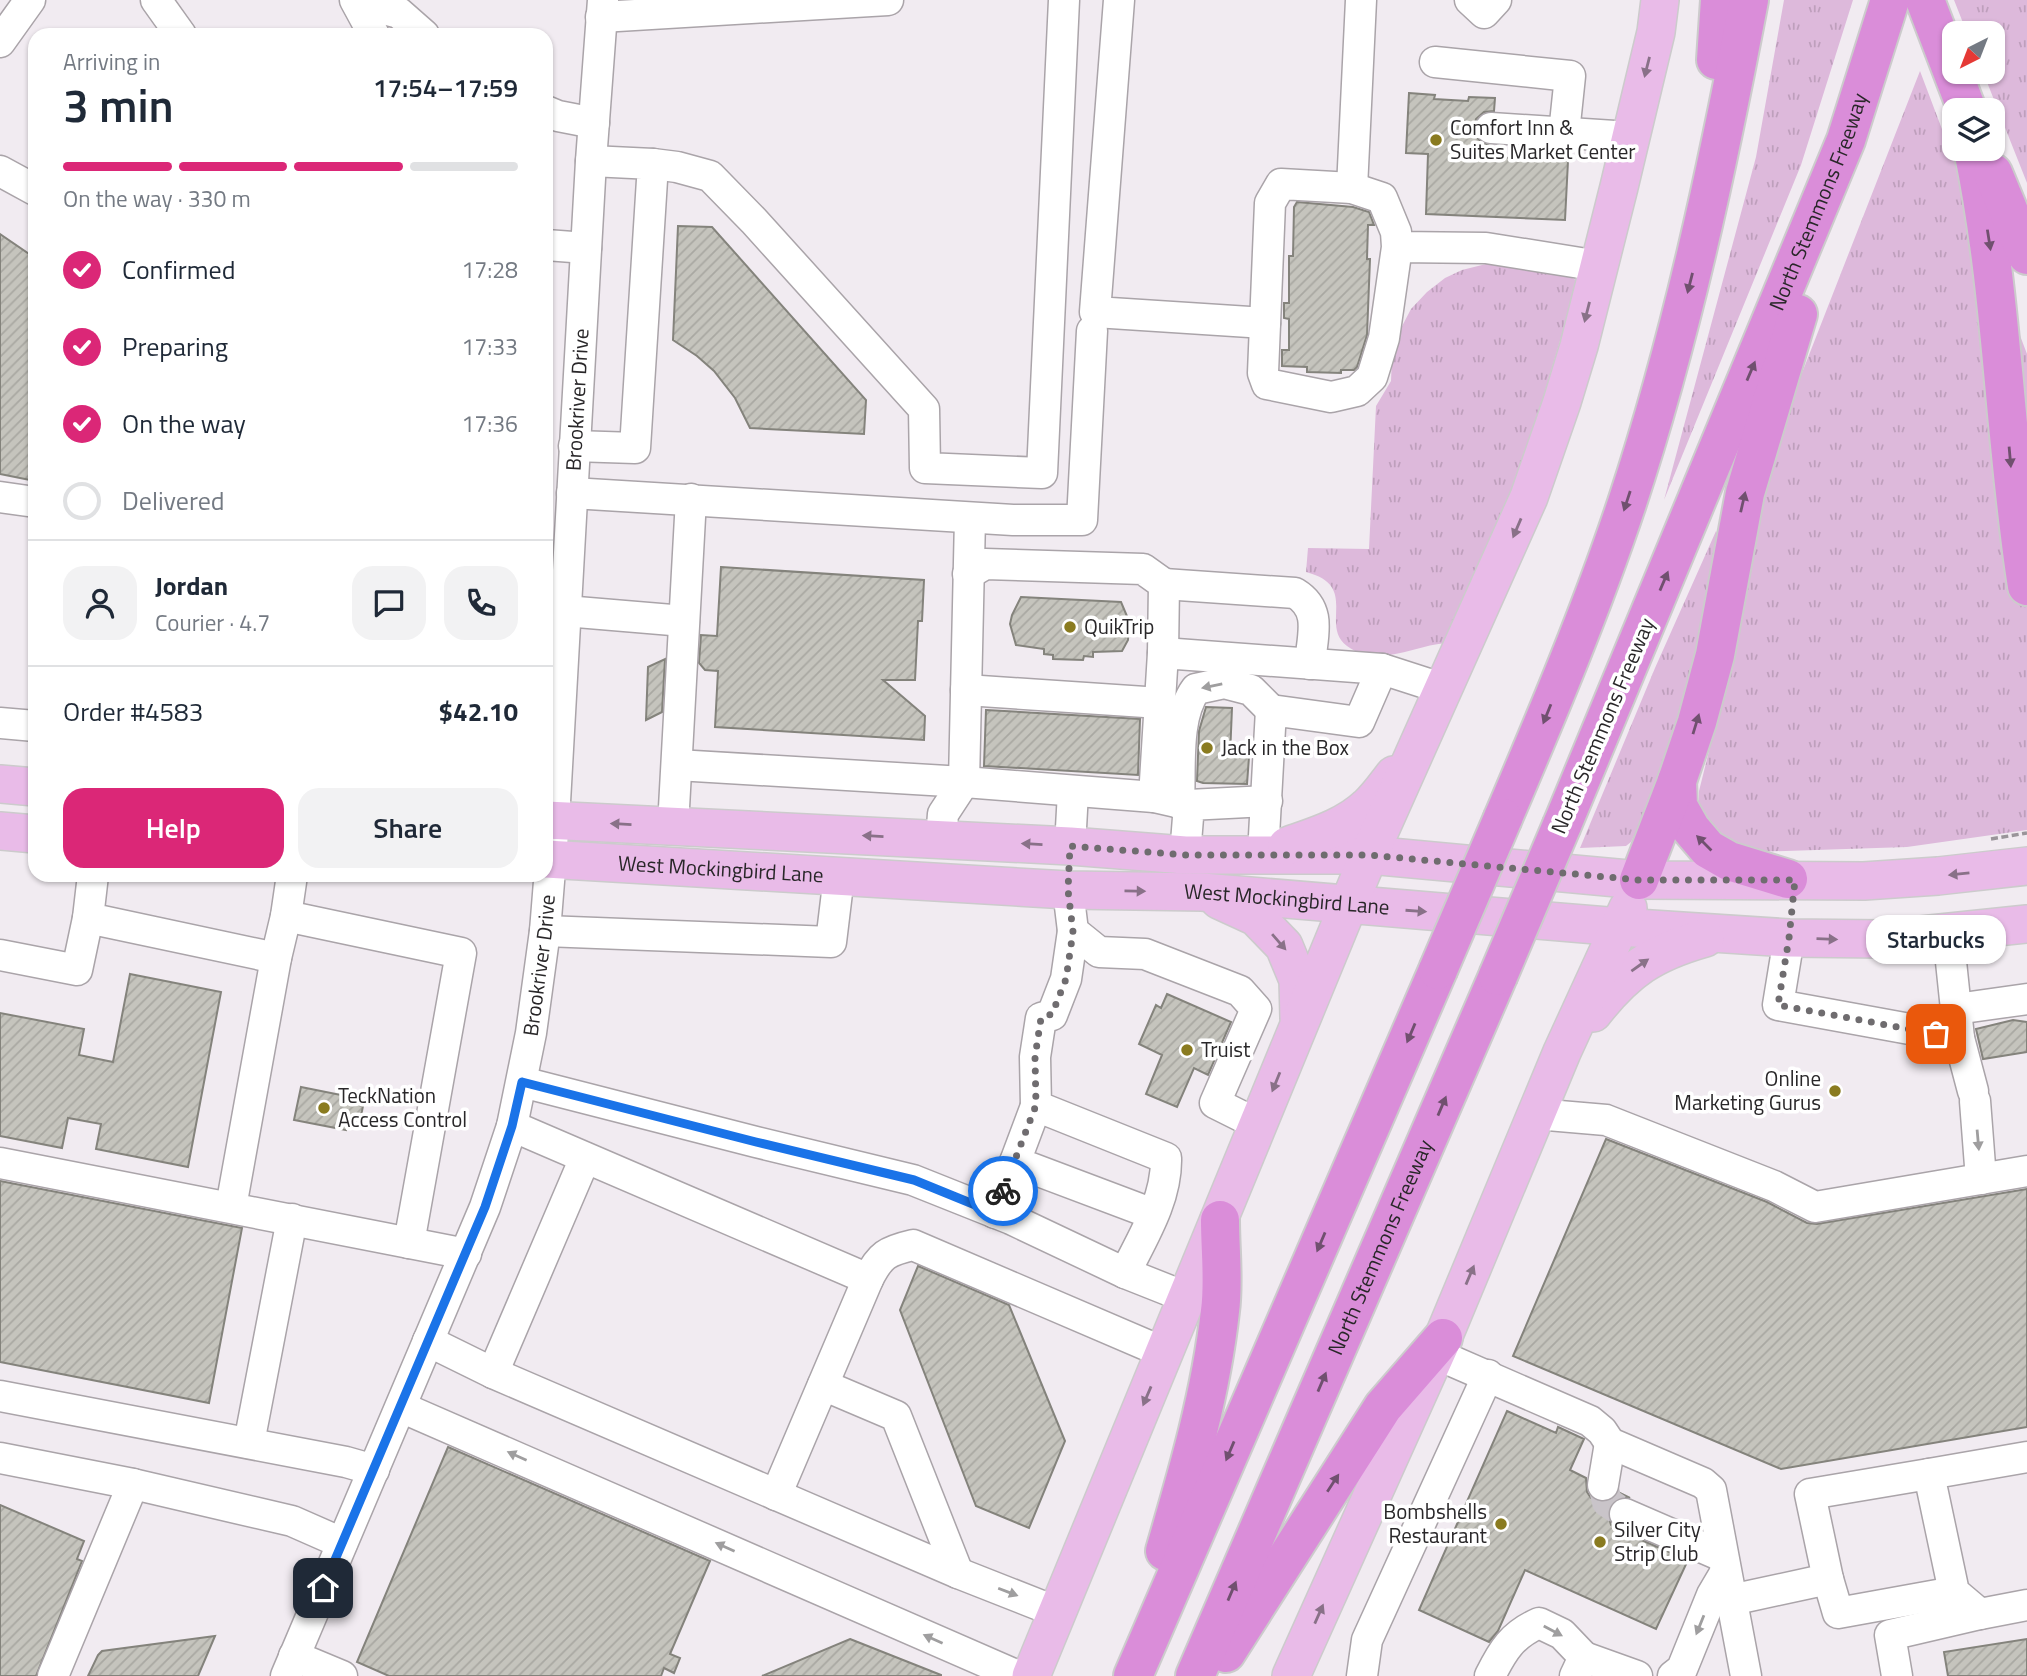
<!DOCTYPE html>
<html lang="en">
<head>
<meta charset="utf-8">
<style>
  body { margin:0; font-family:"Titillium Web",sans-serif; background:#f2f2f3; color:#1f2937; height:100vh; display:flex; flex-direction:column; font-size:26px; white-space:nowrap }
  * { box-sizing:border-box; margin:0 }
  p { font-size:23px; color:#747a83 }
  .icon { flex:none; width:38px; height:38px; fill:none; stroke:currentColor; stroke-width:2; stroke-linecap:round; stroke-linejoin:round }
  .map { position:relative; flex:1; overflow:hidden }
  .panel { position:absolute; left:28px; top:28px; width:525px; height:854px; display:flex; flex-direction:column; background:#fff; border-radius:21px; box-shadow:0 2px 5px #0004 }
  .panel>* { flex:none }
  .needle { width:46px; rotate:222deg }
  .buttons { position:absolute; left:1942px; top:21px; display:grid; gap:14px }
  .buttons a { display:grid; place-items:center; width:63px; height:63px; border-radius:14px; background:#fff; box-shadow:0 2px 5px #0004; font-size:35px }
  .pin { position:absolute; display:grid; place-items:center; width:60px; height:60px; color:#fff; margin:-30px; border-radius:14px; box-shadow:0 4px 10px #0006 }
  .courier { position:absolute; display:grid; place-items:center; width:70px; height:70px; margin:-35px; border:5px solid #1a73e8; border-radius:50%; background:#fff; color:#222; box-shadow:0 2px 9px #0007 }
  .bubble { position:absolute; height:49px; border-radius:21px; background:#fff; box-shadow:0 2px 5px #0004; font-size:23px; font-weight:600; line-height:49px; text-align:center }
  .overview em { font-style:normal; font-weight:600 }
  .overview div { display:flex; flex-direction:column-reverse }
  .overview { display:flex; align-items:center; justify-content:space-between; height:119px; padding:0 35px }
  h1 { font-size:46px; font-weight:600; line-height:52px }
  .bar { display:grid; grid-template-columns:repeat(4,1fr); gap:10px 7px; align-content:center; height:84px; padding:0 35px }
  .bar i { height:9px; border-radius:5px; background:#e0e1e3 }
  .bar .selected { background:#db2777 }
  .bar p { grid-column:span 4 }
  .line { display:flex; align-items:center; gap:18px; padding:0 35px; border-top:2px solid #e0e1e3 }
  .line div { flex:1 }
  .round { display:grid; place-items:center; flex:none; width:74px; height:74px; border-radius:21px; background:#f2f2f3 }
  ol { padding:0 35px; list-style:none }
  li { display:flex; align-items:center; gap:21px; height:77px }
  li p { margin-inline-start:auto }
  li .icon { padding:7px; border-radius:50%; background:#db2777; color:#fff; stroke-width:4 }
  li:last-child { color:#747a83 }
  li i { width:38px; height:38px; border:4px solid #e0e1e3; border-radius:50% }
  .button { display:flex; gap:14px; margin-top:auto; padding:14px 35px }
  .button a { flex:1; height:80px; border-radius:21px; background:#db2777; color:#fff; font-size:28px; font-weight:600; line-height:80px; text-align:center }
  .button a+a { background:#f2f2f3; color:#1f2937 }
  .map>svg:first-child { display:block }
</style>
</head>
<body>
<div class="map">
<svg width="2027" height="1676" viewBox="0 0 2027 1676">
  <defs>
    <pattern id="grass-tufts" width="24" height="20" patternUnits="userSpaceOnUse" patternTransform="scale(1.75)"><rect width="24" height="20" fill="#ddb9db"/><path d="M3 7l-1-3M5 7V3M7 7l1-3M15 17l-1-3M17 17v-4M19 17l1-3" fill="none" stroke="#be9fbc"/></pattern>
    <pattern id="building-hatch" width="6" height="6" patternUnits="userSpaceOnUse" patternTransform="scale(1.75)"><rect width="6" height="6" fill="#c5c4bd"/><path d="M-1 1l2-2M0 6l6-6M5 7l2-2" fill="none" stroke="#a9a8a2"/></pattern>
  </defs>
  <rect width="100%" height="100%" fill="#f1ebf1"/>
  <path fill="url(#grass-tufts)" d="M1784 0H1853L1801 165 1664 500 1756 157Z
    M1954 0H2027V183L1983 72H1993V33H1967Z
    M1920 71 2027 354V830L1907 847 1753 852 1711 830 1699 804V791L1716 723 1773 447Z
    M1490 263 1545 264 1578 281 1543 398 1498 531 1447 643C1414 645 1378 669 1347 646 1319 625 1360 586 1306 572L1308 548 1369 549 1376 406 1391 381 1392 356 1399 332 1411 309 1427 292 1445 278 1462 270Z
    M1716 531 1720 539 1711 613 1656 792 1631 842 1626 846 1580 848 1655 668Z"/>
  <path fill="url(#building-hatch)" stroke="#84837c" stroke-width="2" d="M1409 93 1435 95 1434 99 1468 101 1469 97 1495 98 1494 111 1484 112 1476 119 1474 128 1476 136 1482 143 1492 146V157L1568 161 1565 220 1426 214 1428 154 1406 153Z
    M1297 202 1353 207 1369 212 1374 225H1368L1367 259H1370L1367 335 1357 367 1354 370H1341V373L1307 372V367L1282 366V350H1289V319L1284 318V303H1289V256H1293L1294 207Z
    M678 226 712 227 866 400 864 434 750 428 735 398 714 371 697 356 673 340Z
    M0 234 35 258V481L0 474Z
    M721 567 924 580 922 621H918L915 680H883L925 716 924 740 715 727 718 671 705 670 699 663 701 635 717 636Z
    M1021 597 1121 602 1129 621 1128 640 1122 651 1093 652V657L1084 656 1083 660 1053 659V655L1044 654V649L1016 645 1010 624 1012 615Z
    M665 659 662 712 646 720 648 667Z
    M1206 707 1232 708 1230 756 1249 757 1247 784 1203 783 1197 781 1199 731Z
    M986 710 1140 719 1138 775 984 766Z
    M130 974 221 992 188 1167 96 1149 101 1124 68 1118 62 1148 0 1136V1013L84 1029 79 1055 113 1062Z
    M1167 994 1231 1022 1208 1075 1194 1068 1177 1107 1146 1094 1162 1055 1139 1044 1156 1005 1161 1008Z
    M2013 1020 2027 1022V1052L1983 1059 1976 1029Z
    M301 1087 351 1097 350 1103 363 1106 359 1126 347 1123 346 1130 294 1120Z
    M1606 1139 1767 1202 1807 1223 1817 1224 2027 1189V1427L1781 1469 1513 1356Z
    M0 1181 242 1228 209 1403 0 1362Z
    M918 1266 1009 1305 1065 1441 1029 1528 976 1506 900 1310Z
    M1507 1411 1556 1433 1558 1427 1584 1439 1570 1470 1586 1478 1587 1492 1591 1498 1599 1502 1610 1501 1618 1492 1630 1498 1622 1497 1615 1500 1609 1506 1608 1515 1611 1525 1618 1530 1688 1560 1656 1629 1525 1570 1498 1631 1489 1642 1419 1610Z
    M448 1447 710 1561 670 1654 680 1658 674 1673 664 1668 661 1676H389L357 1662Z
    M0 1505 84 1541 77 1559 82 1561 36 1676H0Z
    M215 1636 198 1676H88L98 1655 102 1651Z
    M850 1639 941 1675V1676H762Z
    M2027 1639V1676H1948L1944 1652Z"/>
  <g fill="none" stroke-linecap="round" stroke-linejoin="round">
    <path stroke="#c9c4c9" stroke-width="30" stroke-dasharray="30 15" stroke-linecap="butt" d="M1603 1485 1607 1502 1625 1514"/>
    <defs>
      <g id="minor">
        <path d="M156 0 181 35"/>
        <path d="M355 0 374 35"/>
        <path d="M1119 0 1095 312 1265 323"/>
        <path d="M1470 0 1484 13 1496 0"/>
        <path d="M357 2 399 13 424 35"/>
        <path d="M601 17 888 0"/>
        <path d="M0 42 30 0"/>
        <path d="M1435 62 1570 76 1564 133"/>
        <path d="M546 111 558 116 594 123"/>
        <path d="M1491 128 1630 137"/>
        <path d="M653 164 677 167 710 176 754 221 924 409 925 468 1042 473 1064 0"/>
        <path d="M0 171 35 190"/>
        <path d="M1352 188 1361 0"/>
        <path d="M546 245 586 248"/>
        <path d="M1397 247 1396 232 1382 198 1352 188 1281 184 1270 203 1263 373 1267 384 1331 397 1357 391 1372 377 1384 338 1397 247 1486 248 1599 266"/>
        <path d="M574 446 635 448 653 164 591 161"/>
        <path d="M572 493 1013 520H1082L1092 331"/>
        <path d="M0 497 35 502"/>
        <path d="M968 574 985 564 1143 569 1164 584 1163 653"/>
        <path d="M1164 584 1295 593C1323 610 1312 636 1310 664"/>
        <path d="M565 611 684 621"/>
        <path d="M966 690 1160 703"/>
        <path d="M0 723 35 726"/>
        <path d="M677 765 964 782 1154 797"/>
        <path d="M1179 803C1181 769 1175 717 1196 689L1224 683 1251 690 1271 710"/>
        <path d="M1189 805 1154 797 1163 653 1382 669 1444 689"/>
        <path d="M673 826 691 499"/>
        <path d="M941 840 943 814 964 782 970 518"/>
        <path d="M1070 846 1073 792"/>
        <path d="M1263 854 1271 710 1359 722 1382 669"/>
        <path d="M1185 855 1189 805 1267 801"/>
        <path d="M93 875 88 918 276 958"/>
        <path d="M1068 890 1073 931 1099 952 1145 954 1240 991 1256 1009 1215 1103 1259 1125"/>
        <path d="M286 916 461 953 409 1243"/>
        <path d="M545 931 831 942 839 876"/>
        <path d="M1073 931 1066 979 1052 1015 1041 1018 1035 1057 1036 1106 1166 1158C1167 1199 1143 1237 1125 1273"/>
        <path d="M1789 938 1778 1005 1959 1038 1948 933"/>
        <path d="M0 955 77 970 88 918"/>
        <path d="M1956 1009 2027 999"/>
        <path d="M1959 1038 1973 1091"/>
        <path d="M522 1082 756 1142 913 1180 1011 1219 1125 1273 1188 1298"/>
        <path d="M1975 1101 1981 1179"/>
        <path d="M1036 1106 1015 1162 1153 1214"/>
        <path d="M1536 1114 1606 1120 1774 1186 1815 1207 2027 1171"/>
        <path d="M512 1126 868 1279C880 1255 887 1251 913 1245L1165 1353"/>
        <path d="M0 1163 466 1254"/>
        <path d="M231 1207 276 958 286 916 292 875"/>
        <path d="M995 1213 1015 1162"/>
        <path d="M428 1341 493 1373 958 1573 1057 1612"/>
        <path d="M1436 1354 1590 1421 1602 1431 1610 1443 1703 1483 1711 1490 1746 1676"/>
        <path d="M493 1373 585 1158"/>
        <path d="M823 1385 896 1416 958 1573"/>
        <path d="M0 1396 346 1462 374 1470"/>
        <path d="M401 1407 1018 1676"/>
        <path d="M249 1443 292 1219"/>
        <path d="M2027 1457 1929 1474 1954 1592 1980 1614 2027 1605"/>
        <path d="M0 1458 133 1484"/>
        <path d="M1603 1485 1610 1443"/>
        <path d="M776 1495 868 1279"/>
        <path d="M1625 1514 1722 1556"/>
        <path d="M1828 1579 1810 1494 1929 1474"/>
        <path d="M1731 1600 1828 1579 1838 1613 1954 1592"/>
        <path d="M294 1656 342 1676"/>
        <path d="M53 1676 133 1484 292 1521 342 1543"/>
        <path id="s1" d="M286 1676 485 1207 512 1126 531 1033 545 931 554 820 591 161 603 0"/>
        <path d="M1362 1676 1367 1640 1488 1375"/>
        <path d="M1490 1676C1503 1650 1512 1635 1539 1623L1562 1634 1584 1657"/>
        <path d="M1575 1676 1584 1657 1637 1676"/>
        <path d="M1673 1676 1682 1669 1712 1595 1725 1573"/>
        <path d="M1897 1676 1890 1635 1980 1614"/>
      </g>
      <g id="major">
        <path d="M0 784 35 787"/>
        <path d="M546 820 1070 846 1185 855H1369L1639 880 1864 881 1938 876 2027 866"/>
        <path d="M0 831 35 834"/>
        <path d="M1287 846C1315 836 1346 827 1368 806 1378 797 1386 785 1394 775"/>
        <path id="s2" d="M546 859 1068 890 1202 892 1620 927 1789 938 1883 939 2027 924"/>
        <path d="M1219 900 1256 917 1284 946 1298 980 1299 1018"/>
        <path d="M1593 1013C1627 970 1652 953 1705 938"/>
        <path d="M1031 1676 1369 855 1529 497 1562 402 1579 346 1619 187 1656 32 1660 0"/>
        <path d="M1291 1676 1443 1338 1562 1052 1628 908"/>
      </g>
      <g id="highway">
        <path d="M1925 0 1967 110"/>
        <path d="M1716 60 1720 0"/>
        <path d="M1973 149C2003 293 2004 440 2027 586"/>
        <path d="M1993 173 2027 255"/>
        <path d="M1677 781 1678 806 1691 829 1708 849 1729 861 1788 879"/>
        <path d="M1503 818C1547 715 1591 611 1627 503 1681 339 1717 170 1749 0"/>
        <path id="s3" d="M1562 825 1846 140 1890 0"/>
        <path d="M1639 880 1677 781 1697 722 1715 655 1745 493 1798 314"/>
        <path d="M1165 1551C1188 1472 1211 1393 1220 1311 1224 1282 1220 1250 1220 1220"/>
        <path d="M1226 1653 1383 1407 1443 1338"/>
        <path d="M1133 1676 1438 970"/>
        <path id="s4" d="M1195 1676 1498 976"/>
      </g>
    </defs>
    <use href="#minor" stroke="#aaa4a9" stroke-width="33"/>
    <use href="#major" stroke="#cccbcc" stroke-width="40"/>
    <use href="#highway" stroke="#cccbcc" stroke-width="42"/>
    <path stroke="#9a959a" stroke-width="3.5" stroke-dasharray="7 3.5" stroke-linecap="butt" d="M1991 839 2027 833"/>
    <use href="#minor" stroke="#fff" stroke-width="30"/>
    <use href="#major" stroke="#e9bbe8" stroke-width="37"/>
    <use href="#highway" stroke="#da8dd9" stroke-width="38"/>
    <defs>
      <path id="highway-bridge" d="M1438 970 1503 818
        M1498 976 1562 825"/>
    </defs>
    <use href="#highway-bridge" stroke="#cccbcc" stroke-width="42" stroke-linecap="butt"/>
    <use href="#highway-bridge" stroke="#da8dd9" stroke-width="38"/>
  </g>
  <defs><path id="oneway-solid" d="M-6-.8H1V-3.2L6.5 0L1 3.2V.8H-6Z" transform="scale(1.75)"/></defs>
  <g fill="#897188">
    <use href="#oneway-solid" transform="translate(1647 67) rotate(104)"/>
    <use href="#oneway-solid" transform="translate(1587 312) rotate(104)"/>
    <use href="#oneway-solid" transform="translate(1517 528) rotate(113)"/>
    <use href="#oneway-solid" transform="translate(621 824) rotate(-177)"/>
    <use href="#oneway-solid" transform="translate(873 836) rotate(-177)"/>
    <use href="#oneway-solid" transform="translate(1032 844) rotate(-177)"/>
    <use href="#oneway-solid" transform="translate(1959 874) rotate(174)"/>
    <use href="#oneway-solid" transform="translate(1135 891) rotate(1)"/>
    <use href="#oneway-solid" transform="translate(1416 911) rotate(4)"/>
    <use href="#oneway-solid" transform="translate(1827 939) rotate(2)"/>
    <use href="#oneway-solid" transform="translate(1279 942) rotate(49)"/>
    <use href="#oneway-solid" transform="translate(1640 965) rotate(-35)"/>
    <use href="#oneway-solid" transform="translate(1276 1082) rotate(112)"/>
    <use href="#oneway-solid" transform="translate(1470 1275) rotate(-67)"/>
    <use href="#oneway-solid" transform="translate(1147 1396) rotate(113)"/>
    <use href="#oneway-solid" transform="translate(1319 1614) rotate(-66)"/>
  </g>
  <g fill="#70506f">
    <use href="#oneway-solid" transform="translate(1989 240) rotate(81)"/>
    <use href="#oneway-solid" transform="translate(1690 283) rotate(104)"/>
    <use href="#oneway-solid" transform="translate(1751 371) rotate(-67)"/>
    <use href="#oneway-solid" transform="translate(2010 457) rotate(85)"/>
    <use href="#oneway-solid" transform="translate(1627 501) rotate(108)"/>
    <use href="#oneway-solid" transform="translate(1743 502) rotate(-77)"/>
    <use href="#oneway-solid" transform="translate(1664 581) rotate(-67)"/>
    <use href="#oneway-solid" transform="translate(1547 714) rotate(112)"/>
    <use href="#oneway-solid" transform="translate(1696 724) rotate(-73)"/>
    <use href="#oneway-solid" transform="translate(1704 843) rotate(-135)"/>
    <use href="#oneway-solid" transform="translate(1411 1033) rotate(113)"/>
    <use href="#oneway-solid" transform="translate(1442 1106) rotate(-67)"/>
    <use href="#oneway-solid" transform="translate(1321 1242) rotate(113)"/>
    <use href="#oneway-solid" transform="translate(1322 1382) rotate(-67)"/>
    <use href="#oneway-solid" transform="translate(1230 1451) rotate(113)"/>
    <use href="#oneway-solid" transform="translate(1333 1483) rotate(-57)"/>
    <use href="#oneway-solid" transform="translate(1232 1591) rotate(-67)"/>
  </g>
  <g fill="#9f9e9f">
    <use href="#oneway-solid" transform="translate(1212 686) rotate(168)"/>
    <use href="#oneway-solid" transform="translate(1978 1140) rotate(85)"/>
    <use href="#oneway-solid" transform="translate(517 1456) rotate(-156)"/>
    <use href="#oneway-solid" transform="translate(725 1547) rotate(-156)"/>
    <use href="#oneway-solid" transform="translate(1008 1592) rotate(21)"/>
    <use href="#oneway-solid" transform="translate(1700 1625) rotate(112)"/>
    <use href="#oneway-solid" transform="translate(1553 1631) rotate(28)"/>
    <use href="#oneway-solid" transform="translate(933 1639) rotate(-156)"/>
  </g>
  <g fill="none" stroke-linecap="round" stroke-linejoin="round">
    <path stroke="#6f6c6f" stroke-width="7" stroke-dasharray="0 12.6" d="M1003 1191 1036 1105 1035 1057 1041 1018 1052 1014 1066 979 1073 932 1068 890 1070 846 1185 855H1369L1639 880H1795L1789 938 1778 1005 1936 1034"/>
    <path stroke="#1a73e8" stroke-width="9" d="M323 1588 485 1207 512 1126 522 1082 756 1142 914 1180 995 1213 1003 1191"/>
  </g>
  <g fill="#8a7b20" stroke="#fff" stroke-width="2.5">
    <circle cx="1436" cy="140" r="7"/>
    <circle cx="1070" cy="627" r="7"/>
    <circle cx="1207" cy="748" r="7"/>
    <circle cx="1187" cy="1050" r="7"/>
    <circle cx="1835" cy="1091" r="7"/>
    <circle cx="324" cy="1108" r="7"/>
    <circle cx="1501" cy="1524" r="7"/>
    <circle cx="1600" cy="1542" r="7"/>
  </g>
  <g text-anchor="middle" stroke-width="7" stroke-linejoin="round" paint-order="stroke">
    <g font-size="21" fill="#292729" stroke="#fff" text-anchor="start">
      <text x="1450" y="135">Comfort Inn &amp;<tspan x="1450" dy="24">Suites Market Center</tspan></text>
      <text x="1084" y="634">QuikTrip</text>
      <text x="1221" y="755">Jack in the Box</text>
      <text x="1201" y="1057">Truist</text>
      <text x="1821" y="1086" text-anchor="end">Online<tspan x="1821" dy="24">Marketing Gurus</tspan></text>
      <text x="338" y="1103">TeckNation<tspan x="338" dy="24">Access Control</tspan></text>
      <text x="1487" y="1519" text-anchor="end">Bombshells<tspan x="1487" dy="24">Restaurant</tspan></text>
      <text x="1614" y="1537">Silver City<tspan x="1614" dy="24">Strip Club</tspan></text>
    </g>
    <g font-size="21" fill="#292729" stroke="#fff">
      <text dy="7" stroke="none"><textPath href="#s3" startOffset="674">North Stemmons Freeway</textPath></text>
      <text dy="7" stroke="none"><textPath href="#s1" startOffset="1325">Brookriver Drive</textPath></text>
      <text transform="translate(1603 726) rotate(-67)" y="7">North Stemmons Freeway</text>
      <text dy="7" stroke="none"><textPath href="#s2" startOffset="175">West Mockingbird Lane</textPath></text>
      <text dy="7" stroke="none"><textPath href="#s2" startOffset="742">West Mockingbird Lane</textPath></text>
      <text dy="7" stroke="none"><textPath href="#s1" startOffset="758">Brookriver Drive</textPath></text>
      <text dy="7" stroke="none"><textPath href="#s4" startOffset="467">North Stemmons Freeway</textPath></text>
    </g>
  </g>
</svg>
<div class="buttons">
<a><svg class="needle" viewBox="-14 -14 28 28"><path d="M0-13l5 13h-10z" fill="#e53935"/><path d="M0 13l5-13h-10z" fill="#747a83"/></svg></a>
<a><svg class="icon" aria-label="layers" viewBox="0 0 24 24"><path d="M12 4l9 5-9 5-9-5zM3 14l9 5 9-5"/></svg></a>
</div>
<div class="pin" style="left:1936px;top:1034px;background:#ea580c"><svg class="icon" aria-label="bag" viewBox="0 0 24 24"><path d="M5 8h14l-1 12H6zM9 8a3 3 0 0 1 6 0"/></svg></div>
<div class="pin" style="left:323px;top:1588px;background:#1f2937"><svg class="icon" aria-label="home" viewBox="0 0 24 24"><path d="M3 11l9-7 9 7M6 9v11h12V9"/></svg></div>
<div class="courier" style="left:1003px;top:1191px"><svg class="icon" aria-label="bike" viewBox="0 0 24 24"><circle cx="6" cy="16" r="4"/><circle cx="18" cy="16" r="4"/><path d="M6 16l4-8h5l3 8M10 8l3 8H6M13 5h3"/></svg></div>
<div class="bubble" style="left:1866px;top:915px;width:140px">Starbucks</div>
<section class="panel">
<div class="overview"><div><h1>3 min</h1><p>Arriving in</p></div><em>17:54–17:59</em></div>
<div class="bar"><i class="selected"></i><i class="selected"></i><i class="selected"></i><i></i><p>On the way · 330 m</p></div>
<ol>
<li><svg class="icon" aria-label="check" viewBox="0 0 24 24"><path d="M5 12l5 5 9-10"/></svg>Confirmed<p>17:28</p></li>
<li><svg class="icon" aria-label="check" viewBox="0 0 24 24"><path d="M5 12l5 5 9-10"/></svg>Preparing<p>17:33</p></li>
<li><svg class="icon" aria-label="check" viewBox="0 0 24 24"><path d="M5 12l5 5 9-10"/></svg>On the way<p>17:36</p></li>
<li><i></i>Delivered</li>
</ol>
<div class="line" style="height:126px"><a class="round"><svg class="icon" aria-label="person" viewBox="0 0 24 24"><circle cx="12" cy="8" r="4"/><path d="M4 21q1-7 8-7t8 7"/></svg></a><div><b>Jordan</b><p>Courier · 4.7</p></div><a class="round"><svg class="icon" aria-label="chat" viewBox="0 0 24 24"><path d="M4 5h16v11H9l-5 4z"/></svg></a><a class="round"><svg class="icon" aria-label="phone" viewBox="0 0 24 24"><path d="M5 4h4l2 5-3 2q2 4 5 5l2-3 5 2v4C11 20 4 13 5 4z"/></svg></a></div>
<div class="line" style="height:91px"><div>Order #4583</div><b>$42.10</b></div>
<div class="button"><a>Help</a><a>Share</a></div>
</section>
</div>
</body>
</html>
